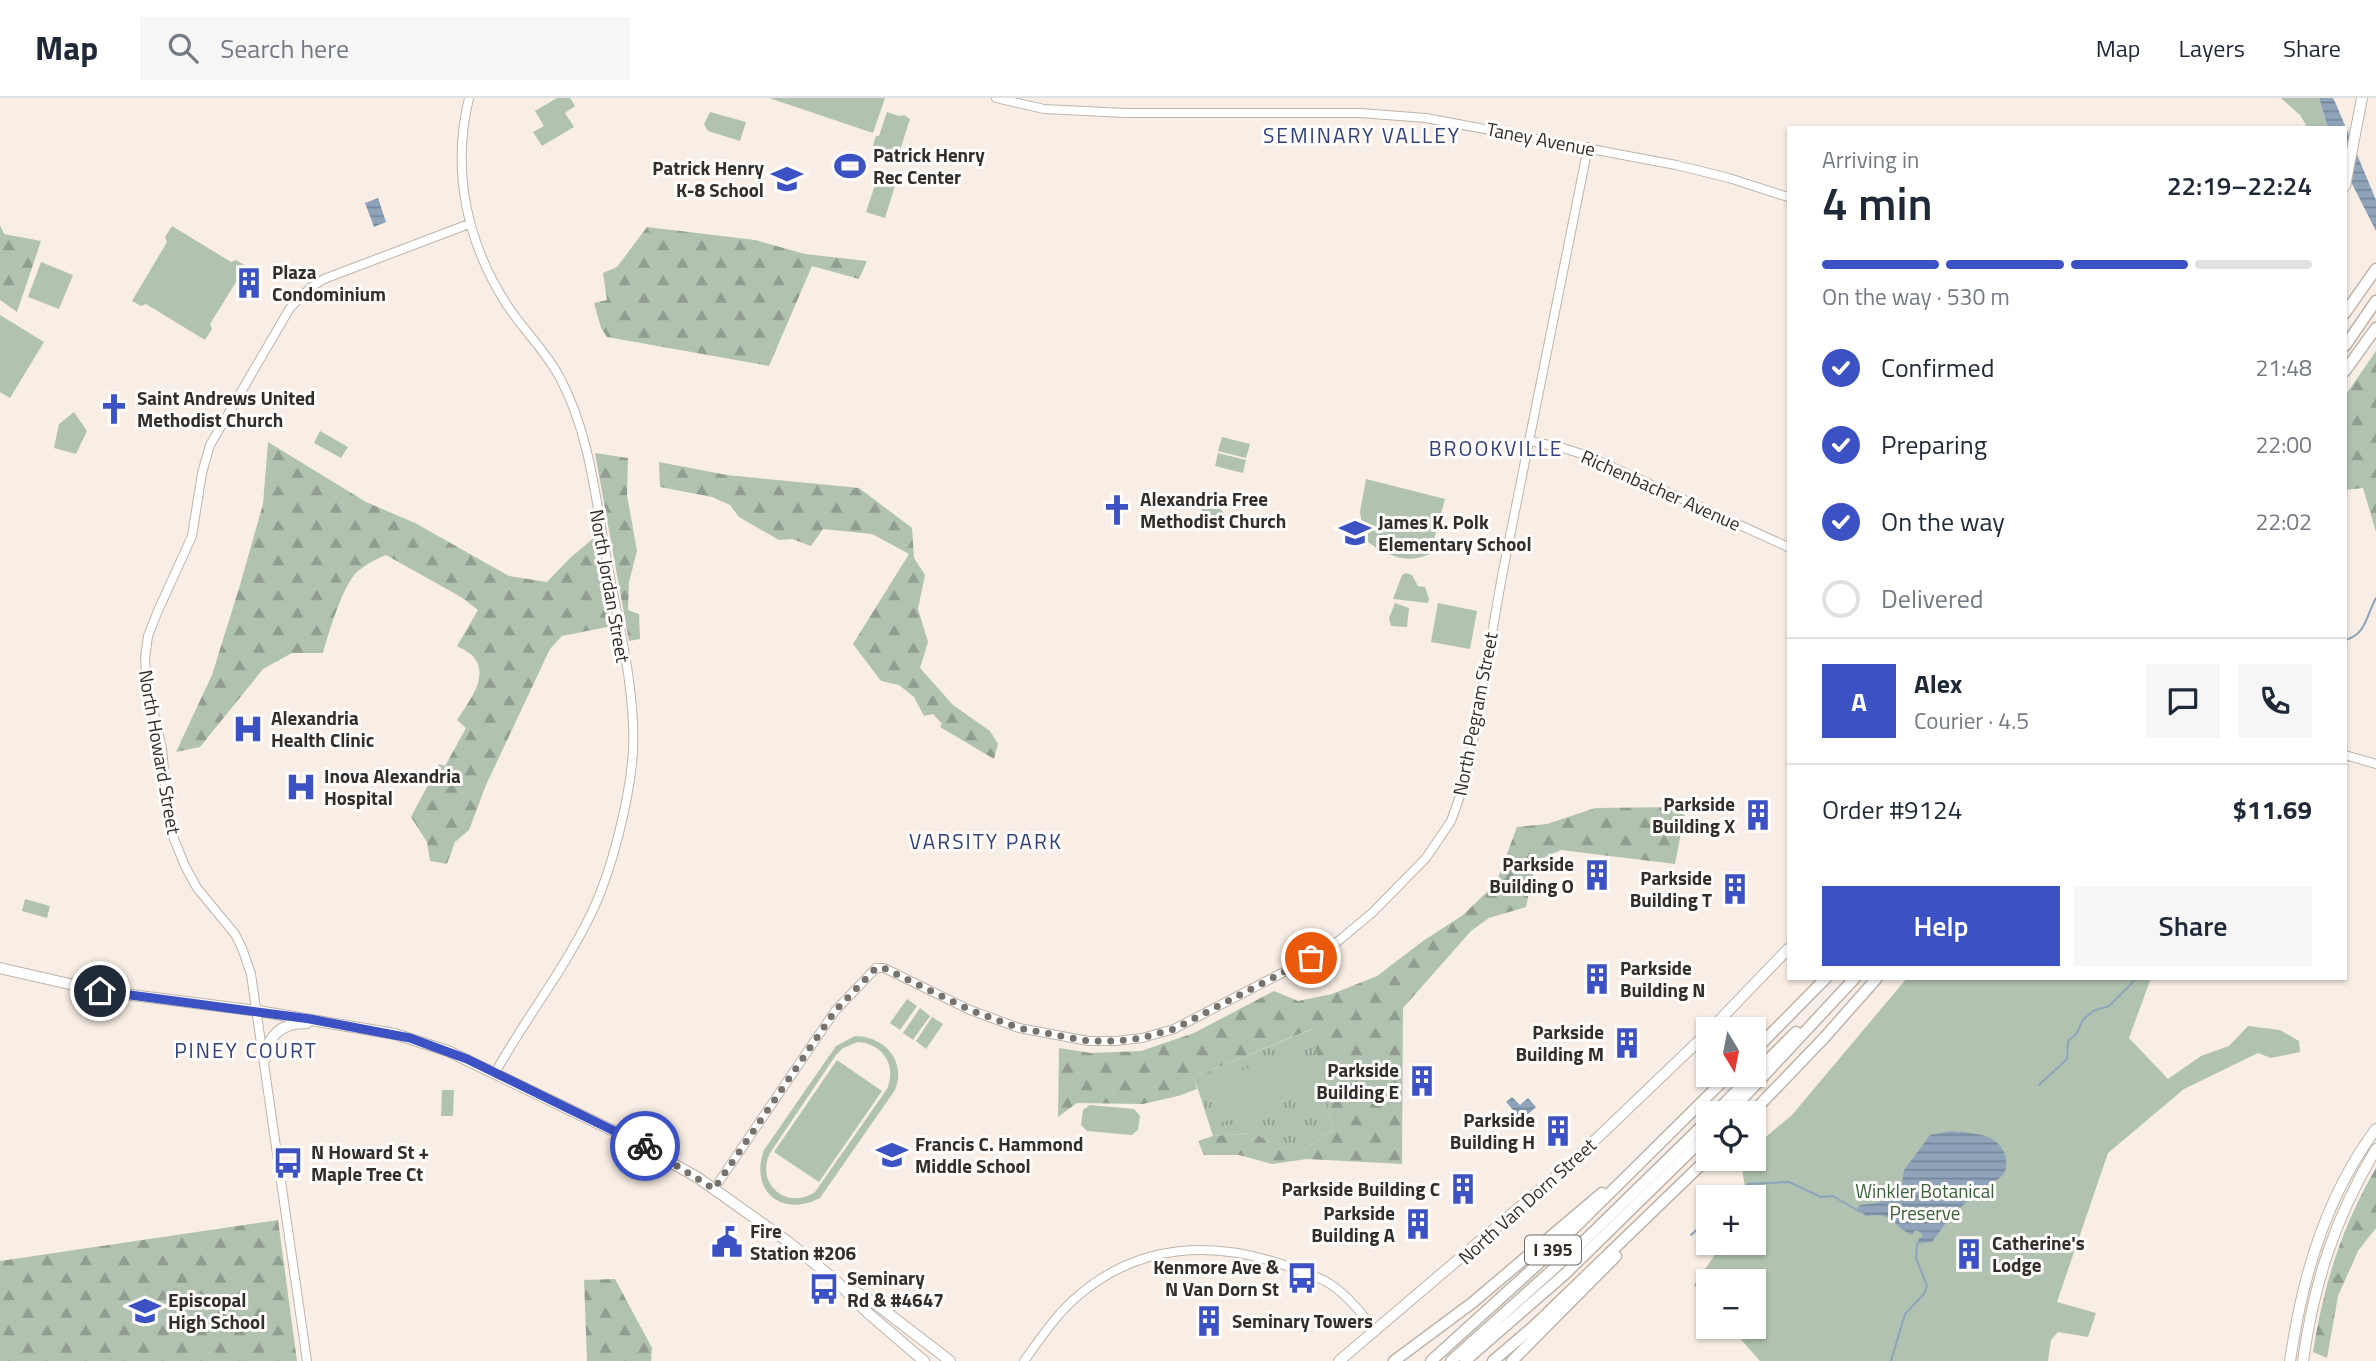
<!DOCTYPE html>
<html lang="en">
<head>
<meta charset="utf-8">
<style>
  body { margin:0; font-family:"Titillium Web",sans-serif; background:#f6f6f7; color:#1f2937; height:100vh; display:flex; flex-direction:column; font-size:26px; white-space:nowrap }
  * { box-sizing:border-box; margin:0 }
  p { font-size:23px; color:#747a83 }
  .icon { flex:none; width:38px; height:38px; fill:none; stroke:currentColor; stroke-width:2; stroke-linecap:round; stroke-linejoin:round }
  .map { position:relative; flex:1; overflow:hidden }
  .panel { position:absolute; left:1787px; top:28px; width:560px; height:854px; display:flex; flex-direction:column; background:#fff; border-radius:0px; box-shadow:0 2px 5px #0004 }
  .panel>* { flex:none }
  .needle { width:46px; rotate:170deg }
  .buttons { position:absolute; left:1696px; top:919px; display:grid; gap:14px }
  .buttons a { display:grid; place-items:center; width:70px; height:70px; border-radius:0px; background:#fff; box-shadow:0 2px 5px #0004; font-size:35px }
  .pin { position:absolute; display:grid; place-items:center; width:60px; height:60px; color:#fff; margin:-30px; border:4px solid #fff; border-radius:50%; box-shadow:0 2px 7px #0007 }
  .courier { position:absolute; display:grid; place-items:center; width:70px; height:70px; margin:-35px; border:5px solid #3b51c4; border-radius:50%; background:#fff; color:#222; box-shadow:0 2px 9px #0007 }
  .overview em { font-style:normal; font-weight:600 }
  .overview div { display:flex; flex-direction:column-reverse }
  .overview { display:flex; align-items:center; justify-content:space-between; height:119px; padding:0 35px }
  h1 { font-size:46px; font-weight:600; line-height:52px }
  .bar { display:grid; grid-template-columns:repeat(4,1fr); gap:10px 7px; align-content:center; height:84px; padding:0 35px }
  .bar i { height:9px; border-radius:5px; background:#e0e1e3 }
  .bar .current { background:#3b51c4 }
  .bar p { grid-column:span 4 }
  .line { display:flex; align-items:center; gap:18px; padding:0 35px; border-top:2px solid #e0e1e3 }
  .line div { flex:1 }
  .round { display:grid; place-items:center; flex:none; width:74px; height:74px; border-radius:0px; background:#f6f6f7 }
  ol { padding:0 35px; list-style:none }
  li { display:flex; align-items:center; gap:21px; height:77px }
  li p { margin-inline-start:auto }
  li .icon { padding:7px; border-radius:50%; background:#3b51c4; color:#fff; stroke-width:4 }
  li:last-child { color:#747a83 }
  li i { width:38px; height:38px; border:4px solid #e0e1e3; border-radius:50% }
  .button { display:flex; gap:14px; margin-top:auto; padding:14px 35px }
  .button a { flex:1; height:80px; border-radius:0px; background:#3b51c4; color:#fff; font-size:28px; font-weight:600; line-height:80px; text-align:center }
  .button a+a { background:#f6f6f7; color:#1f2937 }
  header { display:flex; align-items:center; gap:42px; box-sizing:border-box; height:98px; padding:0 35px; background:#fff; border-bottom:2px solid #e0e1e3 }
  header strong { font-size:33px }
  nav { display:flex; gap:38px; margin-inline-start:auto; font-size:24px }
  .search { width:490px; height:63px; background:#f6f6f7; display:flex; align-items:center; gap:18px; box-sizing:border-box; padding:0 24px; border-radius:0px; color:#747a83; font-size:26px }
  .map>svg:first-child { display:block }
</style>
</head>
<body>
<header>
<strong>Map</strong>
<div class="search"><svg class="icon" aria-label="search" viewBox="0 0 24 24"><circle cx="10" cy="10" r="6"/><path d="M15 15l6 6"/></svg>Search here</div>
<nav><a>Map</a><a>Layers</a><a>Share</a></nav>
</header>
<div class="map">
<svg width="2376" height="1263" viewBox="0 0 2376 1263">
  <defs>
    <pattern id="grass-tufts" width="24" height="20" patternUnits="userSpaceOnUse" patternTransform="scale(1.75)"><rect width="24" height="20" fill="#b1c2b0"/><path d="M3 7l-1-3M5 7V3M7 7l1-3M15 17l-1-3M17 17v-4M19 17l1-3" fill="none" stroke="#919e8f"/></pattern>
    <pattern id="forest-firs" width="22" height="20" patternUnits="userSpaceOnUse" patternTransform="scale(1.75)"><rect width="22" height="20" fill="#b1c2b0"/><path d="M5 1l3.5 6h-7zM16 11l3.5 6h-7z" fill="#919e8f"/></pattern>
    <pattern id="water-rules" width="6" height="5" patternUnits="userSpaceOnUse" patternTransform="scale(1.75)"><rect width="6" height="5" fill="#8fa4bb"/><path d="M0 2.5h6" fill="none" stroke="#758698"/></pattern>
  </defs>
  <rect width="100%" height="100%" fill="#f8eee5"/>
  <path fill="url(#grass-tufts)" d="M1313 931 1333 1032 1305 1051H1287L1251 1035 1213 1038 1194 979Z"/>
  <path fill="url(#forest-firs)" d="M0 127 4 136 41 143 17 214 0 202Z
    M647 129 755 142 805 156 867 163 859 181 812 168 769 268 607 239 601 230 594 205 607 202 603 175 617 169Z
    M2376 253V434L2363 390 2345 392V298Z
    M268 344 366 404 415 425 509 478 547 484 570 460 595 439 612 528 562 538 550 551 486 687 469 732 455 744 447 766 430 763 427 744 411 719 439 666 445 668 466 630 457 622C467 606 489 580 475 561 472 555 462 551 457 548L478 512 461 499 386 457C376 461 366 466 357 474 343 487 328 536 323 555H292L263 571 200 649 176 654 212 577 240 487 263 406Z
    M595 355 628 360 627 397 637 453 629 484 628 512 639 516 640 541 629 543Z
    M659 364 727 377 859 390 912 430 914 460 925 477 918 511 928 544 920 570 953 607 990 633 998 646 994 661 940 629 942 626 933 616 924 618 914 599 899 587 881 583 853 546 909 456 872 436 823 431 811 448 792 441 779 442 739 419 730 407 712 399 660 389Z
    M1686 709 1675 766 1561 752 1536 763 1526 809 1489 820 1471 833 1403 910 1402 1066 1307 1061 1272 1066 1239 1057H1204L1198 1043 1213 1038 1252 1035 1287 1051 1298 1046 1305 1051 1333 1032 1312 931 1194 979 1197 991 1178 998 1143 1006 1077 1005 1058 1019 1059 950 1091 955 1141 953 1194 935 1274 893 1298 903 1332 896 1377 878 1423 843 1463 817 1496 785 1517 729 1547 726 1595 710Z
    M2376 1070V1130L2358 1153 2338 1198 2327 1260 2313 1254C2324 1186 2341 1130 2376 1070Z
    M278 1122 297 1263H0V1163Z
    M615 1181 652 1250 651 1263H587L584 1182Z"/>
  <path fill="#b1c2b0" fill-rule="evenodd" d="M557 0H570L575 8 565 15 574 29 542 48 533 34 544 28 535 13Z
    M769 0H885L873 35Z
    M2281 0H2319L2328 30H2308L2300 17Z
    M710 14 746 24 740 43 708 33 704 26Z
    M887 14 899 18 904 17 910 21 897 62 871 54 876 38H879Z
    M880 72 898 78 885 120 866 114Z
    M172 128 231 164 236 162 246 168 210 226 212 231 205 242 146 206 141 208 132 203 167 144 165 139Z
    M41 164 73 177 59 211 28 199Z
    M0 217 44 244 10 300 0 294Z
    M74 314 87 333 76 356 54 350 59 326Z
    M320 333 348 349 341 360 314 345Z
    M1222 339 1250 346 1246 360 1218 353Z
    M1218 355 1246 362 1243 375 1215 368Z
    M1366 381 1445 401 1430 456C1405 467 1386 457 1365 442L1360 414Z
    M1205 395 1226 417 1224 424 1209 433 1197 398Z
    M1406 475 1412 477 1418 488 1425 489 1429 501 1428 505 1393 501 1402 477Z
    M1395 505 1409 510 1407 529 1391 528 1389 520Z
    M1438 505 1477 513 1470 551 1431 544Z
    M25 801 50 808 47 820 22 813Z
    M1907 880H2151L2129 940 2168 981 2201 958 2229 948 2248 928 2280 932 2299 943 2300 954 2271 960 2258 955 2184 991 2108 1055 2057 1204 2096 1215 2088 1239 2058 1234 2051 1242 2048 1263H1760L1730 1229 1754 1228V1183H1708V1203L1694 1187 1723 1145 1754 1144V1099H1747L1740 1061 1754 1060V1049L1792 1017Z
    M907 901 917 908 900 932 890 925Z
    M920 910 930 918 913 942 903 935Z
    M932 919 943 926 926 951 916 943Z
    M855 938C884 938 907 963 895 992L820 1100C782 1120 749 1093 764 1052L836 948ZM858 944C883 946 897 967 887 991L815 1094C787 1113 755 1086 770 1055L836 957 843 950Z
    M1304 952 1317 993 1220 1025 1206 984Z
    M837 962 882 993 819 1084 774 1054Z
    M442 992H454L453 1018H441Z
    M1090 1007 1134 1011 1140 1018 1138 1032 1132 1037 1087 1033 1081 1027 1083 1012Z"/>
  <path fill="url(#water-rules)" d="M2319 0H2333L2336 6 2376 102V133L2345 72V30H2328Z
    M378 100 386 124 374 129 365 105Z
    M1512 999 1520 1007 1528 1000 1536 1009 1515 1028 1506 1018 1513 1012 1506 1004Z
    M1951 1033C1972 1035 2002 1035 2006 1061 2006 1065 2007 1069 2005 1073 2001 1083 1983 1089 1973 1095L1971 1100 1952 1117 1932 1144 1917 1146 1919 1140 1923 1139 1920 1134 1915 1132 1912 1137C1889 1126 1897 1114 1866 1118L1857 1111 1860 1107 1877 1105 1892 1097 1902 1086 1904 1072 1930 1037Z"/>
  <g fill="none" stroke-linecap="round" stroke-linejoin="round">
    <path stroke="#8fa4bb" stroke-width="2" d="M2345 542C2366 537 2366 518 2376 500
      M2039 987 2067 961 2068 943 2076 936 2083 922 2093 913 2109 908 2137 880
      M1732 1099 1748 1086 1789 1084 1821 1099 1833 1098 1860 1114
      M1691 1137 1708 1121
      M1891 1263 1905 1216 1924 1196 1927 1188 1916 1160 1917 1146"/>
    <defs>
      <path id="minor" d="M469 0C451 73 467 145 507 207 524 233 546 253 560 280 590 336 596 403 607 464 618 523 636 593 633 653 630 700 612 773 591 816 564 872 525 921 495 975
        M996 0 1044 11 1125 15H1360L1426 20 1676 67 1729 80 1788 99
        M1530 343 1563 350 1588 358 1788 449
        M2345 657 2376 666
        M876 870H884L970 912 1019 930 1088 943H1116L1142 940 1174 931 1311 860 1337 844 1372 815 1426 760 1451 723 1467 678 1502 478 1588 49
        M714 1091 835 913 876 870
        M307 1263 251 876 242 850 235 836 197 790 185 768 174 741 168 717 162 650 147 587 145 560 148 538 157 515 192 438 202 375 210 347 290 210 310 190 324 181 469 126
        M1024 1263C1041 1240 1057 1215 1079 1197 1140 1145 1214 1142 1287 1168 1300 1173 1314 1177 1327 1184 1347 1196 1361 1215 1376 1233"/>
      <path id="major" d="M2345 88 2362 0
        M0 870 100 893 258 913 395 936 448 953 618 1035 697 1079 787 1143 835 1182 869 1216 924 1263
        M1711 931 1788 851
        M265 961C268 936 282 925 307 925
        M848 1189 876 1206 950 1263
        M1339 1263 1568 1068 1708 934
        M2290 1263C2302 1181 2325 1099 2376 1031
        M2303 1263C2314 1184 2335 1120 2376 1051"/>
      <path id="highway" d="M2345 215 2376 171
        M2345 248 2376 203
        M2345 273 2376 230
        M1754 953 1826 880
        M1754 976 1796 934
        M1715 1015 1753 976
        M1729 1015 1855 880
        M1752 1015 1824 940 1877 880
        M1394 1263 1472 1205 1602 1095
        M1431 1263 1538 1166 1730 976
        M1451 1263 1579 1148 1708 1022
        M1465 1263 1565 1176 1708 1036
        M1493 1263 1534 1228 1708 1060
        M1512 1263 1616 1158"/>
    </defs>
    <use href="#minor" stroke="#bdb4ab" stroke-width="10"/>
    <use href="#major" stroke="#bdb4ab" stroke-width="12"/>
    <use href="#highway" stroke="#bdb4ab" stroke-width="13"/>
    <use href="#minor" stroke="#fff" stroke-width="8"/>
    <use href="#major" stroke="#fff" stroke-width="10"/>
    <use href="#highway" stroke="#fff" stroke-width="10"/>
  </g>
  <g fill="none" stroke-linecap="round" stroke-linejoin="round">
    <path stroke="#77726c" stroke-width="7" stroke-dasharray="0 12.6" d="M645 1048 714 1091 835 913 876 870H884L970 912 1019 930 1088 943H1116L1142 940 1174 931 1311 860"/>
    <path stroke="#3b51c4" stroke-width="9" d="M100 893 310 921 410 940 467 961 645 1048"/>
  </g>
  <defs>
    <symbol id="stadium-bare" viewBox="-9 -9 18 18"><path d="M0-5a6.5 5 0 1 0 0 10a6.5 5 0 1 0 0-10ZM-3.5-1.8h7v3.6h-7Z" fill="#3b51c4" stroke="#fffdfb" stroke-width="2.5" paint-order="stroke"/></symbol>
    <symbol id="school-bare" viewBox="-9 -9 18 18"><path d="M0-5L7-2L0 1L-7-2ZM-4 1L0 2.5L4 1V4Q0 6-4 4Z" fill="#3b51c4" stroke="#fffdfb" stroke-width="2.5" paint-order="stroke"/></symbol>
    <symbol id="building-bare" viewBox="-9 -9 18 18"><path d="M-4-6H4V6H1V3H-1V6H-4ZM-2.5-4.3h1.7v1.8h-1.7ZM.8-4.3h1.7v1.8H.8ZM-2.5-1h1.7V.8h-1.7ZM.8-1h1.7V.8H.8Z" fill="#3b51c4" stroke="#fffdfb" stroke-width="2.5" paint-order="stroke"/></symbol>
    <symbol id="church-bare" viewBox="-9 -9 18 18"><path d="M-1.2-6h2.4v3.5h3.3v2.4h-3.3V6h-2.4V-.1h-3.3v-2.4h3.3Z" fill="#3b51c4" stroke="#fffdfb" stroke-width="2.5" paint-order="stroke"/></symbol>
    <symbol id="hospital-bare" viewBox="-9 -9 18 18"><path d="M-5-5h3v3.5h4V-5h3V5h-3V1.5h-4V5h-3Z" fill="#3b51c4" stroke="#fffdfb" stroke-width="2.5" paint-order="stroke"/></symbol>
    <symbol id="bus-bare" viewBox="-9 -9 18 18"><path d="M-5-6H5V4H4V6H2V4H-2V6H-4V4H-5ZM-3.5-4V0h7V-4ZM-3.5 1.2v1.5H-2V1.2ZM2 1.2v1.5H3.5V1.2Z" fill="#3b51c4" stroke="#fffdfb" stroke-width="2.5" paint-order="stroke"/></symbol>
    <symbol id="civic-bare" viewBox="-9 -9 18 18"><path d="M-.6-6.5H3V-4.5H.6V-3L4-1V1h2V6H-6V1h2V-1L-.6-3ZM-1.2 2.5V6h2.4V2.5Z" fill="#3b51c4" stroke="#fffdfb" stroke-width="2.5" paint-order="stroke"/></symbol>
  </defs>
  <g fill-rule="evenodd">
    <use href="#stadium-bare" x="828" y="46" width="44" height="44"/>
    <use href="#school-bare" x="765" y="59" width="44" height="44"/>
    <use href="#building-bare" x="227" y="163" width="44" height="44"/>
    <use href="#church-bare" x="92" y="289" width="44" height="44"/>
    <use href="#church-bare" x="1095" y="390" width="44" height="44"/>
    <use href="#school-bare" x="1333" y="413" width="44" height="44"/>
    <use href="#hospital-bare" x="226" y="609" width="44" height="44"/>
    <use href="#hospital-bare" x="279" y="667" width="44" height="44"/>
    <use href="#building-bare" x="1736" y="695" width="44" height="44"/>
    <use href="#building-bare" x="1575" y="755" width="44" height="44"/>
    <use href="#building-bare" x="1713" y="769" width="44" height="44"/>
    <use href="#building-bare" x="1575" y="859" width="44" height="44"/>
    <use href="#building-bare" x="1605" y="923" width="44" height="44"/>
    <use href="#building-bare" x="1400" y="961" width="44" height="44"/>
    <use href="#building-bare" x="1536" y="1011" width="44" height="44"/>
    <use href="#school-bare" x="870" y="1035" width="44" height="44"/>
    <use href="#bus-bare" x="266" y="1043" width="44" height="44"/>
    <use href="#building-bare" x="1441" y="1069" width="44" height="44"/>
    <use href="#building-bare" x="1396" y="1104" width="44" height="44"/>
    <use href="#civic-bare" x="705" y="1122" width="44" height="44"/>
    <use href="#building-bare" x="1947" y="1134" width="44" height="44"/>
    <use href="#bus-bare" x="1280" y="1158" width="44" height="44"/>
    <use href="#bus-bare" x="802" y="1169" width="44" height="44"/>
    <use href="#school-bare" x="123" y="1191" width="44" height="44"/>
    <use href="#building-bare" x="1187" y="1201" width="44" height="44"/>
  </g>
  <g text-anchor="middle" stroke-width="6" stroke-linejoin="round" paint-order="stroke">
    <rect fill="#fffdfb" stroke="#706d69" stroke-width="2" x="1525" y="1137.5" width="56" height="29" rx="5"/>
    <g font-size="18" font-weight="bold" fill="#322f2b">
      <text x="1553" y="1158">I 395</text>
    </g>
    <g font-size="19" fill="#322f2b" stroke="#fffdfb">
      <text transform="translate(1541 41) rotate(11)" y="7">Taney Avenue</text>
      <text transform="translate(1661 392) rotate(24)" y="7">Richenbacher Avenue</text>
      <text transform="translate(610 488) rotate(80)" y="7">North Jordan Street</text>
      <text transform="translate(1475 616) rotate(-79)" y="7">North Pegram Street</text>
      <text transform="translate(160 654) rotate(80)" y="7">North Howard Street</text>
      <text transform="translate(1527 1103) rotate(-42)" y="7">North Van Dorn Street</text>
    </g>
    <g font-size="19" font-weight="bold" fill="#322f2b" stroke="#fffdfb" text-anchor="start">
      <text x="873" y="64">Patrick Henry<tspan x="873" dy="22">Rec Center</tspan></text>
      <text x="764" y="77" text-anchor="end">Patrick Henry<tspan x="764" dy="22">K-8 School</tspan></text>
      <text x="272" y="181">Plaza<tspan x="272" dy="22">Condominium</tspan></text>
      <text x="137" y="307">Saint Andrews United<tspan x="137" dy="22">Methodist Church</tspan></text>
      <text x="1140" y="408">Alexandria Free<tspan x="1140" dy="22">Methodist Church</tspan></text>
      <text x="1378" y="431">James K. Polk<tspan x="1378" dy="22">Elementary School</tspan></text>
      <text x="271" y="627">Alexandria<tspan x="271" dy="22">Health Clinic</tspan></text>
      <text x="324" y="685">Inova Alexandria<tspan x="324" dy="22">Hospital</tspan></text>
      <text x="1735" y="713" text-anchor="end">Parkside<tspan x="1735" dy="22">Building X</tspan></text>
      <text x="1574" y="773" text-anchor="end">Parkside<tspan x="1574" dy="22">Building O</tspan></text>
      <text x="1712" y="787" text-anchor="end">Parkside<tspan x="1712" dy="22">Building T</tspan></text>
      <text x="1620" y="877">Parkside<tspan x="1620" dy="22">Building N</tspan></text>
      <text x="1604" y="941" text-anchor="end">Parkside<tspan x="1604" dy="22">Building M</tspan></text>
      <text x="1399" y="979" text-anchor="end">Parkside<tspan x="1399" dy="22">Building E</tspan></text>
      <text x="1535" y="1029" text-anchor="end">Parkside<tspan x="1535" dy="22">Building H</tspan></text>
      <text x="915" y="1053">Francis C. Hammond<tspan x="915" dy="22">Middle School</tspan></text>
      <text x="311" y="1061">N Howard St +<tspan x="311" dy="22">Maple Tree Ct</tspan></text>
      <text x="1440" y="1098" text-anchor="end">Parkside Building C</text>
      <text x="1395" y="1122" text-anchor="end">Parkside<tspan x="1395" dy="22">Building A</tspan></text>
      <text x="750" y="1140">Fire<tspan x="750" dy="22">Station #206</tspan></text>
      <text x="1992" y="1152">Catherine's<tspan x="1992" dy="22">Lodge</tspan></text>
      <text x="1279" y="1176" text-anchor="end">Kenmore Ave &amp;<tspan x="1279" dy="22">N Van Dorn St</tspan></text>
      <text x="847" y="1187">Seminary<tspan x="847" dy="22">Rd &amp; #4647</tspan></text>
      <text x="168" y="1209">Episcopal<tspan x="168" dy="22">High School</tspan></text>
      <text x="1232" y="1230">Seminary Towers</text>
    </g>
    <g font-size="19" fill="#3c603c" stroke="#fffdfb">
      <text x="1925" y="1100">Winkler Botanical<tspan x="1925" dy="22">Preserve</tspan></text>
    </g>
    <g font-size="21" letter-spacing="2" fill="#32417b" stroke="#fffdfb">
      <text x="1362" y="45">SEMINARY VALLEY</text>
      <text x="1496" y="358">BROOKVILLE</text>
      <text x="986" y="751">VARSITY PARK</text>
      <text x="246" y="960">PINEY COURT</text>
    </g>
  </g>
</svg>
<div class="buttons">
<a><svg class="needle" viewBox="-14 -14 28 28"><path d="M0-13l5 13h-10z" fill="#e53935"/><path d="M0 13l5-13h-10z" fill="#747a83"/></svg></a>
<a><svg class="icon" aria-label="locate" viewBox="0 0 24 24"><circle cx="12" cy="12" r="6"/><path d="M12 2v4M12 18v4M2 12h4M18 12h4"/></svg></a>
<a>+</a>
<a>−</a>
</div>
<div class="pin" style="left:1311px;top:860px;background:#ea580c"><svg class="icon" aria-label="bag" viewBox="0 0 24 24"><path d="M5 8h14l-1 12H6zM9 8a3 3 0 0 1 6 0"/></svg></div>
<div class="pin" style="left:100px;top:893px;background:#1f2937"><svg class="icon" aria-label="home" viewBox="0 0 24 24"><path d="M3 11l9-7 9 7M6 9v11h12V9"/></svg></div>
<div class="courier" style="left:645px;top:1048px"><svg class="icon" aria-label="bike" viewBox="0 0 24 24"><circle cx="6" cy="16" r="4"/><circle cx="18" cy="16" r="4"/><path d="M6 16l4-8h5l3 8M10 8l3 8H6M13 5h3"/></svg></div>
<section class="panel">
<div class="overview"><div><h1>4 min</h1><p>Arriving in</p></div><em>22:19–22:24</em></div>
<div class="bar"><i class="current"></i><i class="current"></i><i class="current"></i><i></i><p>On the way · 530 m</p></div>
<ol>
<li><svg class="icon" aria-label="check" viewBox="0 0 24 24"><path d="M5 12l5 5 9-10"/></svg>Confirmed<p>21:48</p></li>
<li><svg class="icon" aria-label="check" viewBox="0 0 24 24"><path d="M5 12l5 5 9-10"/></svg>Preparing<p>22:00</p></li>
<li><svg class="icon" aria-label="check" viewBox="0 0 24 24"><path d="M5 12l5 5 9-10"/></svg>On the way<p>22:02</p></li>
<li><i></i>Delivered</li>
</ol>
<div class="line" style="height:126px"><b class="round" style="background:#3b51c4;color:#fff">A</b><div><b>Alex</b><p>Courier · 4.5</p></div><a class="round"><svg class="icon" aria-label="chat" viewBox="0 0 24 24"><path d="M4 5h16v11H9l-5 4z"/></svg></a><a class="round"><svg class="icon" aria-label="phone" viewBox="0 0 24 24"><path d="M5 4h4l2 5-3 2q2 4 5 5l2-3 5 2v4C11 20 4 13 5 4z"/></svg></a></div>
<div class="line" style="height:91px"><div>Order #9124</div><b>$11.69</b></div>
<div class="button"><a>Help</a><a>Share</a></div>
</section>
</div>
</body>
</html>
